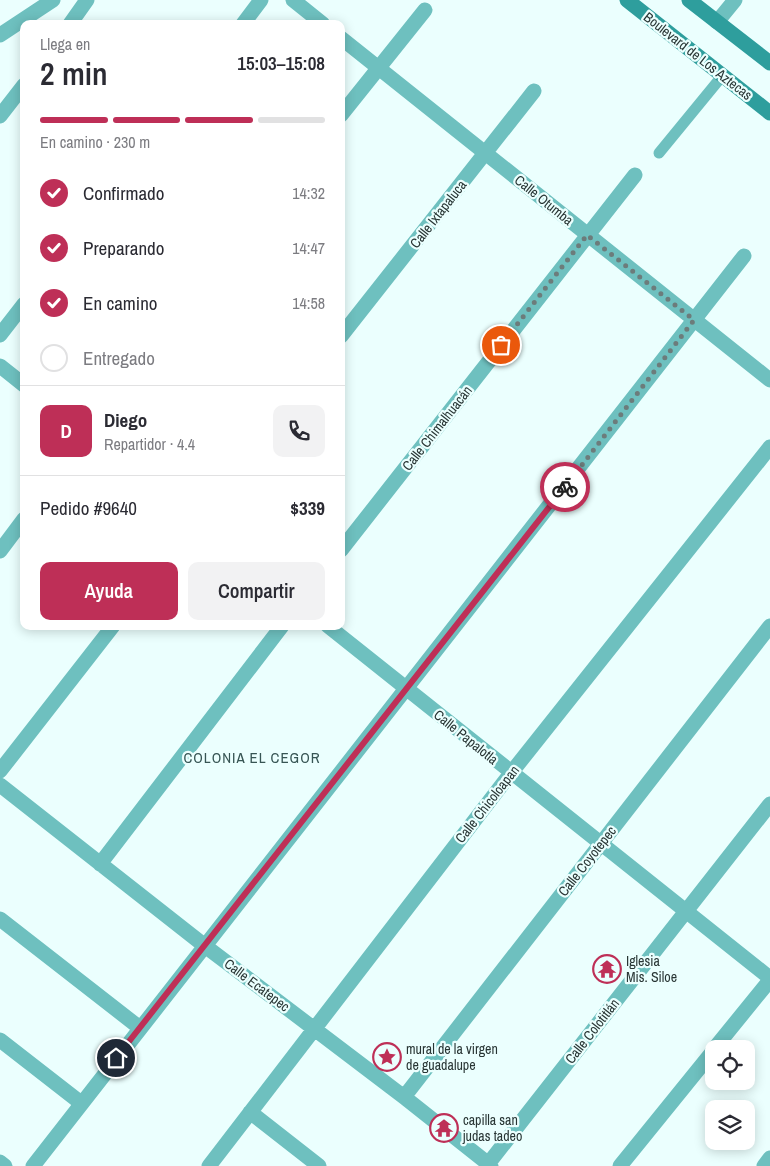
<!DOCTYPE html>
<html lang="es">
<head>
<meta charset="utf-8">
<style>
  body { margin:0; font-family:"Archivo Narrow",sans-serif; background:#f2f2f3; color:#2b2b33; height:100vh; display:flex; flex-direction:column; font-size:19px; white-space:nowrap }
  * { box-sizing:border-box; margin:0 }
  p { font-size:16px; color:#7c7c81 }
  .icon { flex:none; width:28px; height:28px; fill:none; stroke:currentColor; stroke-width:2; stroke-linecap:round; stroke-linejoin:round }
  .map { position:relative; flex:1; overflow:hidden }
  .panel { position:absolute; left:20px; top:20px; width:325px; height:610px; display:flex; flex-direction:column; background:#fff; border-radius:10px; box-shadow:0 2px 12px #0003 }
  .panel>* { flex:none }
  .fabs { position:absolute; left:705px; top:1040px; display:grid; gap:10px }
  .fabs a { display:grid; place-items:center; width:50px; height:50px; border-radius:10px; background:#fff; box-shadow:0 2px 12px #0003; font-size:25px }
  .pin { position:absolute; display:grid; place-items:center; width:42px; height:42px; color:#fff; margin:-21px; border:2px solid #fff; border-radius:50%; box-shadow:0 1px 5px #0007 }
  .courier { position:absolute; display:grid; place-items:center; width:50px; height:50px; margin:-25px; border:4px solid #be2f57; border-radius:50%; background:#fff; color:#222; box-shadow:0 1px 6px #0007 }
  .headline em { font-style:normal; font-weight:600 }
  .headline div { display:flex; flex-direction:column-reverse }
  .headline { display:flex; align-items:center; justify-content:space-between; height:85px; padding:0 20px }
  h1 { font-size:32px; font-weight:600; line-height:38px }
  .bar { display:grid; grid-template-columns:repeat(4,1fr); gap:8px 5px; align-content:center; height:60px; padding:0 20px }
  .bar i { height:6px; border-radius:4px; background:#e1e1e2 }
  .bar .selected { background:#be2f57 }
  .bar p { grid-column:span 4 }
  .line { display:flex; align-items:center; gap:12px; padding:0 20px; border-top:1px solid #e1e1e2 }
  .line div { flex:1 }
  .round { display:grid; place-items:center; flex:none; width:52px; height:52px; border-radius:10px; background:#f2f2f3 }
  ol { padding:0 20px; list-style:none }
  li { display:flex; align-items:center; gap:15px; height:55px }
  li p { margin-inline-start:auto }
  li .icon { padding:5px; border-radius:50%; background:#be2f57; color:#fff; stroke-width:4 }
  li:last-child { color:#7c7c81 }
  li i { width:28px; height:28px; border:2px solid #e1e1e2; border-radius:50% }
  .cta { display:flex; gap:10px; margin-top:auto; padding:10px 20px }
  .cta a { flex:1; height:58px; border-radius:10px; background:#be2f57; color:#fff; font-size:20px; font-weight:600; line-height:58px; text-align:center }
  .cta a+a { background:#f2f2f3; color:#2b2b33 }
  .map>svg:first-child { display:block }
</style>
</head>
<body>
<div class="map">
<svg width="770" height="1166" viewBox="0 0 770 1166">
  <rect width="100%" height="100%" fill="#ebfffe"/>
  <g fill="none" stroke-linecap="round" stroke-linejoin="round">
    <path stroke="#6ec0bf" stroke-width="11" d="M659 153 723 75"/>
    <path stroke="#6ec0bf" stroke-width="15" d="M293 0 323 24
      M717 22 735 0
      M70 24 87 0
      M243 24 261 0
      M0 35 53 0
      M341 38 770 380
      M341 115 425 10
      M0 116 24 85
      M0 335 24 304
      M341 336 534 91
      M0 366 24 385
      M341 550 635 175
      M0 551 24 519
      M328 626 770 978
      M0 771 113 626
      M0 785 205 946 404 1097 491 1166
      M100 864 282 626
      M0 919 140 1028
      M0 1040 81 1103
      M714 1049 770 980
      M404 1097 770 626
      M250 1112 319 1166
      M0 1162 5 1166
      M488 1164 770 804
      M33 1166 744 256
      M209 1166 511 773 770 447
      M620 1166 714 1050
      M764 1166 770 1158"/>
    <path stroke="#2e9e9d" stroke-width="15" d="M627 0 770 113
      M689 0 770 63"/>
  </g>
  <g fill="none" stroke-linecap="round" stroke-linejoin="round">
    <path stroke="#6c7c7b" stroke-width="5" stroke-dasharray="0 9" d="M501 345 587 235 694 320 565 487"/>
    <path stroke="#be2f57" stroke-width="6" d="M116 1058 565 487"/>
  </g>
  <defs>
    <symbol id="temple-ring" viewBox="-11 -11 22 22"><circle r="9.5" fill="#ebfffe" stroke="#be2f57" stroke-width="1.5"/><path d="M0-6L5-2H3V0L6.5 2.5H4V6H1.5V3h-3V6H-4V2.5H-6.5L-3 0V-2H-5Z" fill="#be2f57"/></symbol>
    <symbol id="sight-ring" viewBox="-11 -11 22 22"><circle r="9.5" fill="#ebfffe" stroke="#be2f57" stroke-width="1.5"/><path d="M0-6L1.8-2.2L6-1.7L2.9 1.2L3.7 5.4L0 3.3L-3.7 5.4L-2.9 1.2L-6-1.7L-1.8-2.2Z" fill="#be2f57"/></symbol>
  </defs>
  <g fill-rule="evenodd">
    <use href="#temple-ring" x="591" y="953" width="32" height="32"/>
    <use href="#sight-ring" x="371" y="1041" width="32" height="32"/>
    <use href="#temple-ring" x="428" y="1112" width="32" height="32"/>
  </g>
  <g text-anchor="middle" stroke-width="4.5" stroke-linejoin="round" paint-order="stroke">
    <g font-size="14" fill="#283534" stroke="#ebfffe">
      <text transform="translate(698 56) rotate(38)" y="5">Boulevard de Los Aztecas</text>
      <text transform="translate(544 200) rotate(39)" y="5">Calle Otumba</text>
      <text transform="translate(438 214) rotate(-52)" y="5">Calle Ixtapaluca</text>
      <text transform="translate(437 428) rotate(-52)" y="5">Calle Chimalhuacán</text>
      <text transform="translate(466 737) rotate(39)" y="5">Calle Papalotla</text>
      <text transform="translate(487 804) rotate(-52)" y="5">Calle Chicoloapan</text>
      <text transform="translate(587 861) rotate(-52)" y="5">Calle Coyotepec</text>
      <text transform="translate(257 985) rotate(37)" y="5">Calle Ecatepec</text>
      <text transform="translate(592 1031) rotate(-52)" y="5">Calle Colotitlán</text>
    </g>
    <g font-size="14" fill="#283534" stroke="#ebfffe" text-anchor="start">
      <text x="626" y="966">Iglesia<tspan x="626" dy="16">Mis. Siloe</tspan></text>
      <text x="406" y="1054">mural de la virgen<tspan x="406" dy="16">de guadalupe</tspan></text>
      <text x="463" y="1125">capilla san<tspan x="463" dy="16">judas tadeo</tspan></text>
    </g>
    <g font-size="15" letter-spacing="1" fill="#375554" stroke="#ebfffe">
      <text x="252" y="763">COLONIA EL CEGOR</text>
    </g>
  </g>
</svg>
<div class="fabs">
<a><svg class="icon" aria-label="locate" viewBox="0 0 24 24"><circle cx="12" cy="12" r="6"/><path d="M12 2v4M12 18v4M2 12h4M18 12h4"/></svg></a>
<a><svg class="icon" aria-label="layers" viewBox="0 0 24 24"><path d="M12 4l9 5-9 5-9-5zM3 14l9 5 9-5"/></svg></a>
</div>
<div class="pin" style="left:501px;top:345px;background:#ea580c"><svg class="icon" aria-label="bag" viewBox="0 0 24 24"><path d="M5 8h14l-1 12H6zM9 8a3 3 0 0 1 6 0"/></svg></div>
<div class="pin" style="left:116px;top:1058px;background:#1f2937"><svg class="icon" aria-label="home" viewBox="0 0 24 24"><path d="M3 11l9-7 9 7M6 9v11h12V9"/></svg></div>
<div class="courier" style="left:565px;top:487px"><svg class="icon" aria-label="bike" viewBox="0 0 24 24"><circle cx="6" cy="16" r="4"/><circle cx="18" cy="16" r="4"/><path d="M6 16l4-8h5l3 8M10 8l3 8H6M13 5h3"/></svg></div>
<section class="panel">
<div class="headline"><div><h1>2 min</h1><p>Llega en</p></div><em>15:03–15:08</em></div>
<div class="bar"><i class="selected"></i><i class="selected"></i><i class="selected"></i><i></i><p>En camino · 230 m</p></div>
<ol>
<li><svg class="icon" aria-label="check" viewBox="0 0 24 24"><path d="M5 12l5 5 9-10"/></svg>Confirmado<p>14:32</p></li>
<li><svg class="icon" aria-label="check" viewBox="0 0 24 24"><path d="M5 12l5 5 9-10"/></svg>Preparando<p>14:47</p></li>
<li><svg class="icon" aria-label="check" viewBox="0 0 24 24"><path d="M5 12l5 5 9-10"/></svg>En camino<p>14:58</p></li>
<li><i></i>Entregado</li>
</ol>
<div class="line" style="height:90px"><b class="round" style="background:#be2f57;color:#fff">D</b><div><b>Diego</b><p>Repartidor · 4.4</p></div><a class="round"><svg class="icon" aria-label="phone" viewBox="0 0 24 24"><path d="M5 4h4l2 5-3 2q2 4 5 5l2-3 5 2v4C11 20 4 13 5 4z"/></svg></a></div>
<div class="line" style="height:65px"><div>Pedido #9640</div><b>$339</b></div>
<div class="cta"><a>Ayuda</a><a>Compartir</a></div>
</section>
</div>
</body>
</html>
